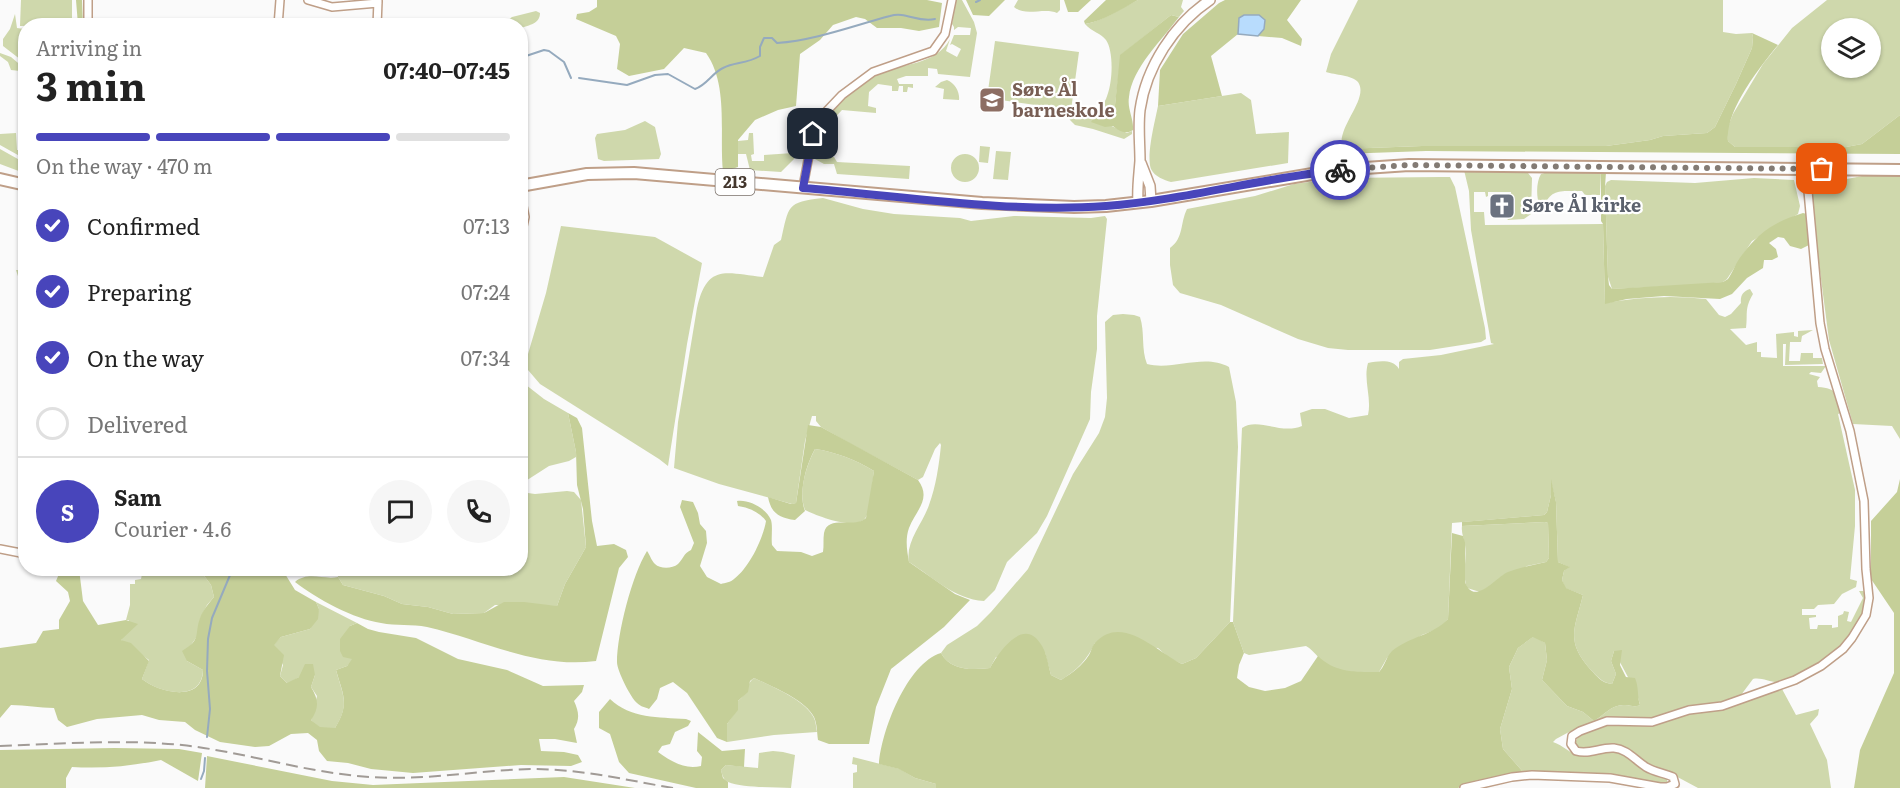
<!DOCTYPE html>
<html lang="en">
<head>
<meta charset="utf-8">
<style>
  body { margin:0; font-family:Literata,serif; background:#f6f6f6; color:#222; height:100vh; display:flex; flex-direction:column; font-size:22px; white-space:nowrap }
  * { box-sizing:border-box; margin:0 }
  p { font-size:20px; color:#767676 }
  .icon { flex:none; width:33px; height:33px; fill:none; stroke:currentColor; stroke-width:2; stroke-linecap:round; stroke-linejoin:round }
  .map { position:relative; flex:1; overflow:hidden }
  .side { position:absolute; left:18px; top:18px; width:510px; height:558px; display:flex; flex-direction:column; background:#fff; border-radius:24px; box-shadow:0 2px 4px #0004 }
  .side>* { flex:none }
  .controls { position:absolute; left:1821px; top:18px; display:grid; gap:12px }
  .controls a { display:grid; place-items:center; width:60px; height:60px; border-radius:50%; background:#fff; box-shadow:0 2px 4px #0004; font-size:30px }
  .pin { position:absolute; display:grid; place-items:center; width:51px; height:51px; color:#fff; margin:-26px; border-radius:12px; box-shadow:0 3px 9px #0006 }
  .courier { position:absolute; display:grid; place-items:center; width:60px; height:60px; margin:-30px; border:4px solid #4845bb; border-radius:50%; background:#fff; color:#222; box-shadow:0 2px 8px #0007 }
  .summary em { font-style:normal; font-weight:700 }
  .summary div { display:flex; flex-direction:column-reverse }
  .summary { display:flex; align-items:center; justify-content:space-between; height:102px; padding:0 18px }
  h1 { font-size:39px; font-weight:700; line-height:45px }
  .bar { display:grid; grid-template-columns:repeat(4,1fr); gap:9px 6px; align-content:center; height:72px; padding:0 18px }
  .bar i { height:8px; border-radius:4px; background:#e0e0e0 }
  .bar .active { background:#4845bb }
  .bar p { grid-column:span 4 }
  .line { display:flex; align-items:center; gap:15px; padding:0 18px; border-top:2px solid #e0e0e0 }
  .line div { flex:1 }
  .round { display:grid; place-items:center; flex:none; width:63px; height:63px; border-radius:32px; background:#f6f6f6 }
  ol { padding:0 18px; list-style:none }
  li { display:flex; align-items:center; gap:18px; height:66px }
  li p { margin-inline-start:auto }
  li .icon { padding:6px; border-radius:50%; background:#4845bb; color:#fff; stroke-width:4 }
  li:last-child { color:#767676 }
  li i { width:33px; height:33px; border:3px solid #e0e0e0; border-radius:50% }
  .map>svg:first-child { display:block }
</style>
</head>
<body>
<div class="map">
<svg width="1900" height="788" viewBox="0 0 1900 788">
  <rect width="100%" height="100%" fill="#fafafa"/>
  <path fill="#cfd8ac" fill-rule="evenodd" d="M21 0H72V25L20 26Z
    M955 0H962L974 22 977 33 970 77 938 74 937 69 928 68V76H906L897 79 899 84H913V88L908 87 907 92H903V86H899L898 91H892V86L878 84 869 92 868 106 876 108V113L842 110 828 125H821C834 105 854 86 876 75 900 63 936 66 950 39L946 51 957 57 961 49 952 44 950 45 954 35H970L971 28 958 27 954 30V27L952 24Z
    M1018 0H1060V10L1057 13C1045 7 1025 17 1014 7Z
    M1138 0H1183L1181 7 1184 11 1179 17 1171 15 1121 55 1115 105 1108 117 1094 118 1127 133 1132 131V134L1124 139 1093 129 1075 125 1070 120 1066 111C1075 110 1085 115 1094 112 1113 107 1116 54 1106 40 1101 33 1092 32 1085 24 1104 21 1120 8 1138 0Z
    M1358 0H1723V32L1736 34 1752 33 1753 37 1752 48 1736 84 1715 127 1707 133 1663 136 1650 140 1606 146H1422L1343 149C1334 129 1370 99 1358 82 1352 75 1335 75 1326 72L1331 54Z
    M1827 0H1900V115L1862 144 1846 147H1735L1728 141 1727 129 1733 114 1763 64 1792 28ZM1832 28H1870V68H1832Z
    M536 11 540 13C540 24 529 25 521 28L520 26 501 25 512 17Z
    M15 14 17 28 25 29V63L3 46V39L10 29Z
    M995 41 1079 52 1071 110 987 98Z
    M0 53 11 57 24 68 25 80 20 71 11 70 8 62 0 56Z
    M947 80C955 83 960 92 959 100L943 99 944 89 935 87 941 82Z
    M1241 93 1251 100 1256 134 1289 132 1288 163 1171 182C1164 180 1155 177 1151 169 1146 156 1155 121 1158 106Z
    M645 121 655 127 661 154 659 159 604 161 598 159 595 138 597 134 625 130Z
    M821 127H824L821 155 834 157 837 162 910 166 909 179 837 174 834 164H824L813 158 815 144Z
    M16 133 17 150H25V159L0 145V134Z
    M749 133H753L754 154 751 155 752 161H764V155L793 153 795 154 794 159 781 172 750 170 746 154H738V141L748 140Z
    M980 146 990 147 988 163 979 162Z
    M0 149 25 163 24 173 0 164Z
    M996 151 1011 152 1008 180 993 179Z
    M951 168a14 14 0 1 1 28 0a14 14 0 1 1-28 0Z
    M1464 170 1521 171 1528 173 1532 178 1531 214 1524 219 1508 220 1506 217 1511 216V192H1488V196L1486 197 1485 192H1474V212H1484L1485 225 1603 224 1605 303C1639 297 1672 295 1706 299L1719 315 1725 317 1731 314 1741 303C1740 296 1743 291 1750 289L1753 294C1744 309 1748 314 1746 328L1730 329 1746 345 1757 342V352H1761V357L1777 358 1776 334 1794 332V336L1798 337V331L1813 330 1802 336 1801 342H1790L1789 361H1800L1801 353H1813V358H1822L1823 364 1785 365 1786 344H1783V366H1826L1821 373 1811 372 1809 374 1820 377 1817 381 1818 387C1838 388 1836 395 1843 412L1838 414 1855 490V526L1850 579 1857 581 1856 587 1842 594 1834 604 1818 605 1814 609H1802V615H1816V617L1809 618 1810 629H1817L1818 625H1832V628L1838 627V616L1843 614 1844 611 1849 612 1847 621 1851 622 1863 598 1859 591H1863L1866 593C1866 599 1867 606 1864 612 1852 640 1811 678 1780 682 1770 683 1762 677 1753 679L1741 695 1724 703 1658 719 1589 725 1569 732 1556 739 1553 742C1563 745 1571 755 1582 756 1591 758 1600 750 1609 750 1625 750 1652 770 1667 778V784L1664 785 1524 773 1503 749 1500 729 1512 689 1509 667 1518 648 1534 636 1545 643 1547 660 1542 680 1567 706 1583 712 1594 721C1604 715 1612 704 1625 705 1632 705 1633 708 1640 705L1637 694 1614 651 1611 661 1616 674 1612 684C1602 683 1597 676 1590 669 1565 640 1575 628 1583 595L1565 588 1562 580 1564 571 1569 567 1558 562 1556 502 1551 482V495L1547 512 1544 515 1452 523 1448 619 1440 628 1422 635 1387 658 1379 672C1363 672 1342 674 1327 665 1319 660 1315 651 1306 646L1249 655 1244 653 1233 622 1242 428C1258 417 1281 435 1302 426L1300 413 1312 409H1325L1349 418 1368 415C1372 398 1363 380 1368 363 1379 361 1393 359 1399 369V362L1403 359 1441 355 1494 344 1491 343 1471 230 1469 191Z
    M1548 172H1601L1600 195H1585L1582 191C1564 192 1551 187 1544 207L1540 206C1536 198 1536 182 1541 174Z
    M1867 175 1900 176V439L1892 426 1853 424 1829 340 1809 187 1816 179 1842 180Z
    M1440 177H1450L1455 187 1485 328 1486 339 1481 342 1430 350H1348L1328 348 1298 339 1221 305 1180 293 1173 285 1170 265V248C1184 238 1180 223 1187 209L1255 196 1294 184 1340 178Z
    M1754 178 1794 180 1800 206 1798 214 1752 241 1727 279 1723 282 1695 285 1612 289 1608 277 1605 186 1607 182 1611 180 1695 183Z
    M823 198 863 209 894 214 960 218 971 221 1014 216 1091 218 1105 216 1107 219 1097 316V349L1091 392 1090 419 1047 516 1037 533 1007 562 995 590 984 601C954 599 934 578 909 562 905 542 923 523 929 505 936 486 939 465 941 445L940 443 935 449 923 477 918 480 851 444 821 427 816 421V416H812L805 441 796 503 792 504 719 484 674 468 678 422 697 308C707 263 726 273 763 277L774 245 781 240C789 206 786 202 823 198Z
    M561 226 655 237 702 263 687 344 668 466 659 459 540 384 528 370V354L546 293Z
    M16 270H25V298Z
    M1123 314 1134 315 1140 317C1145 332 1141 349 1147 364 1173 371 1204 353 1229 367L1236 402 1238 447 1230 622 1196 658 1182 664 1169 658 1158 648 1095 643C1087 660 1077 670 1061 680L1051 675 1045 653 996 657 990 668C971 670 951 671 941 653L947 645 977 626 991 612 1028 569 1073 474 1099 433 1105 417 1107 398 1105 322 1113 315Z
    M521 381 544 399 568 413 576 452V457L569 461 549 466 521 484Z
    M815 449C836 452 856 460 874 471 872 483 872 507 866 517 858 532 817 516 805 510 798 492 806 466 815 449Z
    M567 491 574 492 581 500 586 547 565 584 557 606 495 605 484 613 453 614 428 607 402 604 384 596 343 585 338 577 337 569 520 568 521 492 535 494Z
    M1545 522 1548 523 1549 558 1546 562 1527 566 1480 592 1467 588C1462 575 1467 559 1465 545 1464 538 1461 533 1462 526Z
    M143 569H199L211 585 214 597 207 605 200 619 198 635 191 645 187 661 203 670C202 703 159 693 142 679L149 660 121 640 129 620H126L130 605V584H135V580L141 579Z
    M316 602 357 623 350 626 353 659 347 666 336 670C343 696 350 704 335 728H320L311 720 317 696 311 687 315 675 299 677 288 684 280 676 283 665 273 645 281 637 310 629 319 609Z
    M754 678C771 686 806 700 814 718 816 722 816 728 817 732L774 735 727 742V724L737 710 738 701C749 693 745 685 754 678Z
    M1782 689 1796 715 1819 709 1818 715 1810 724 1827 760 1831 788H1698L1670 773 1648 764 1632 753 1609 745 1593 749H1579L1575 743 1579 735 1610 724 1656 725 1686 714Z
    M773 751 783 752 795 755 791 788C774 787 743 788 728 782 724 780 722 775 721 770L726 765 758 768 759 753Z
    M853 757 900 769 915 778 936 784V788H853V773L857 772V765L852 764Z"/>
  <path fill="#c5cf98" d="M76 0H82L83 25H78Z
    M597 0H927L942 3 939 27 919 31 901 28H877L865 19 856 17 833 25 820 40 800 54 796 106 778 110 755 120 738 140V167L723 172C719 135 729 85 706 53L684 48 664 69 629 76 617 69 620 44 616 36 576 19 577 14 589 12 597 7Z
    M966 0H1005L989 16 973 15Z
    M1064 0H1091L1078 12H1068Z
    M1106 0H1138C1121 9 1104 21 1085 24L1084 21Z
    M1225 0H1301L1287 20 1302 39 1301 46 1282 38 1258 36 1264 29 1239 18 1238 34 1211 56 1222 96 1158 106 1160 70 1183 34 1219 3Z
    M1171 15 1179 17C1162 40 1132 68 1129 97 1127 109 1134 119 1133 130 1126 135 1119 131 1113 126L1105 127 1091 122 1094 118 1108 117 1115 105 1120 55Z
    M1752 33 1778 45C1759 68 1725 111 1728 141L1735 147H1846L1862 144 1900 115V154L1426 151 1341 154 1343 149 1422 146H1606L1650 140 1663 136 1707 133 1715 127 1736 84 1752 48 1753 37Z
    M1601 172H1606L1605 187 1608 277 1609 285 1612 289 1723 282 1728 279C1733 272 1736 262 1742 255 1759 232 1776 221 1803 213L1807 214 1811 244 1801 249 1790 246 1784 238 1778 237 1769 243 1776 249 1778 257 1772 260H1764L1763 268 1747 278 1732 294 1720 299 1664 296 1627 299 1605 304 1603 224 1601 221Z
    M568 413 577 418 582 428 592 521 597 546 614 544 626 550 628 557 619 568 596 661C537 669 483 640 427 627 412 624 396 626 381 623 354 619 317 599 295 582 308 571 323 580 338 577L343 585 384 596 402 604 428 607 453 614 484 613 504 602H524L557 606 565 584 586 547 583 509 577 485 576 452Z
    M808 425 821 427 918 480C932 499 916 510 909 528 905 539 907 551 909 562L955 594 970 600 944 627 891 669 876 707 869 744H829L818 740C817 733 817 723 814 717 805 699 771 686 754 678L750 681 748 692 738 701V710L727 724V742L717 738 687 693 673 682 660 688 657 699 649 709C645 707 641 707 637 703 631 698 617 671 617 662 617 634 632 575 647 551 650 555 651 560 655 564 660 569 672 569 678 564 684 558 683 554 691 550L694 543 680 507 682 500 693 502 698 513 700 524 706 531 707 543 700 566 707 577 721 584C725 583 731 582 734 579 749 568 763 539 766 521 759 512 750 508 738 506L737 501C749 499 767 509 771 520 773 527 771 537 772 545L777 551 801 552 812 556 823 552C824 546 823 539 824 533 828 514 854 529 866 518L874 471C856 460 836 452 815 449 806 465 798 493 805 511L795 520C779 518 771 513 768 497L791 504 796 503Z
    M1551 479 1556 502 1558 562 1570 567 1564 571 1562 580 1566 588 1583 595C1575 628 1565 640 1590 669 1597 676 1601 683 1612 684L1616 674 1611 661 1614 651 1622 650 1620 665 1626 677 1635 678C1639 687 1637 696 1640 705 1633 708 1632 705 1625 705 1612 704 1604 715 1594 721L1583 712 1567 706 1542 680 1547 660 1545 643 1533 637 1518 648 1509 667 1512 689 1500 729 1503 749 1524 773 1477 781 1458 788H936V784L915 778 899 769 879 764C881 732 907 663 941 653 951 671 971 670 990 668 998 653 1023 617 1040 643 1047 652 1048 665 1051 675L1061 680C1072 673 1082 666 1089 655 1091 652 1092 646 1095 643 1122 613 1158 653 1182 664L1196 658 1230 622H1233L1244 653 1239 665 1237 678 1249 687 1265 691 1285 688 1301 681 1318 656C1335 673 1356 672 1379 672 1385 666 1386 657 1392 651 1409 637 1433 635 1448 619L1452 533 1463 536 1465 542V582C1474 607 1496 577 1508 572 1520 567 1533 565 1546 562L1549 558 1548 523 1545 522 1462 526V522L1544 515 1547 512 1551 495Z
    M1900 479V788H1854L1860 750 1894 673V613L1871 579V521L1897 492Z
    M61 569H79L83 601 98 625 126 620 138 624 121 640 131 643 149 661 142 679C159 693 203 703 203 670L187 661 182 651C202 639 194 635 200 618 203 610 209 603 214 597L211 585 199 569H282L295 590 316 602 319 609 318 619 310 629 281 637 274 645 284 655 280 676 287 683 299 677 305 664H313L315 675 311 687C319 700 319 708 311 720L320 727 335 728C350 704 343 695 336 670L347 666 352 659 343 657 340 651V639L350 626 357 623 368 629 379 632 416 638 458 659 507 670 543 686 584 685 582 692 574 701C579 712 580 719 574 729L577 743 555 739H539L541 751 564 752 578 755 582 762 571 766 521 765 413 773 371 769 348 763 327 761 319 751 317 740 308 733 291 734 269 746 255 747 220 742 195 730 185 722 159 720 142 715 97 719 67 727 58 720 54 708C39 708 26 705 11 705L0 718V648L36 643 43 631 59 629V620L70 601 68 592 56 581Z
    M610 699C631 719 658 717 686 719L691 721 688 726 675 732 670 744 662 746 658 752C671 761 684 770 701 766L702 757 697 751 698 732 722 751 745 749 744 767 726 765 721 770 723 778 728 782V788H696L629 773 619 762 610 734 599 728V712Z
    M114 748 179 749 202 753 198 781 161 760C132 766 102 769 72 767L66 778V788H0V750Z
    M207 756 332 781 373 785 564 777 635 788H205Z"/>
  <path fill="#b8dcfd" stroke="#95aabe" stroke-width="1.5" d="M1244 15H1259L1265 20 1264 29 1258 36 1238 34 1239 18Z"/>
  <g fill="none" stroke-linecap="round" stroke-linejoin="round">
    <path stroke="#95aabe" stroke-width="2" d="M976 2 980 0
      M520 58 544 50 549 51 564 62 571 78
      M579 78 627 85 655 75 668 74 695 89C707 85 712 73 723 68 735 62 746 64 760 56V47L764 38H772L777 43C816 40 852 26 890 16 906 11 917 23 935 19
      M207 737 210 709 207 671 208 639 212 618 233 568
      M201 779 204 771 205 758"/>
    <defs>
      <path id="street" d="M88 0V26
        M308 0 332 7 378 3
        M172 26H213
        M278 26 280 0
        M377 26 378 1
        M803 187 813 134 823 115 842 95 873 72 933 51 945 34 952 0
        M520 240 525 217 522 201
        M0 549 26 554
        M1464 788 1512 777 1532 775 1610 778 1660 787H1667L1675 784 1673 777C1664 773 1654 772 1646 767 1635 760 1627 749 1614 748 1600 747 1590 755 1576 751L1571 744 1572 736 1580 731 1607 721 1652 722 1689 710 1722 706 1795 680 1821 666 1843 649 1852 638 1866 615 1869 598 1866 569 1864 501 1850 431 1825 349 1820 323 1806 169"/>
      <path id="secondary" d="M1141 163 1150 186 1151 201
        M1138 202C1137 188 1139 175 1140 161 1140 144 1138 127 1140 110 1146 67 1174 24 1210 0"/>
      <path id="primary" d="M0 179 26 185
        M520 186 587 174 634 173 982 203 1074 207 1106 206 1151 201 1336 170 1409 165 1900 170"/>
    </defs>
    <use href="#street" stroke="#bf9f88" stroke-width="10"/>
    <use href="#secondary" stroke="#bf9f88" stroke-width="12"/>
    <use href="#primary" stroke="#bf9f88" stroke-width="14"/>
    <use href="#street" stroke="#fff" stroke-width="7"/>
    <use href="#secondary" stroke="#fff" stroke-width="9"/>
    <use href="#primary" stroke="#fff" stroke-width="10"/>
    <path stroke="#a19b96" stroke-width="2" stroke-dasharray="12 6" stroke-linecap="butt" d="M0 746C60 744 122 739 182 745 245 752 306 773 370 777 424 781 479 770 533 769 581 769 626 780 673 788"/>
  </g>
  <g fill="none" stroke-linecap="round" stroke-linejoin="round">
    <path stroke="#837b74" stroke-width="6" stroke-dasharray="0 10.8" d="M1340 170 1408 165 1822 169"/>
    <path stroke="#4845bb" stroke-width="8" d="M813 134 803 188C903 196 1006 213 1106 206 1185 200 1261 178 1340 170"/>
  </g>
  <defs>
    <symbol id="school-square" viewBox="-11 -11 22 22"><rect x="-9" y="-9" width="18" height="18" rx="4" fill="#8d6e63" stroke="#fff"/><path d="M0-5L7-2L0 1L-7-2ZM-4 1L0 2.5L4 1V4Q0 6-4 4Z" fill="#fff"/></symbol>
    <symbol id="church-square" viewBox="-11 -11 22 22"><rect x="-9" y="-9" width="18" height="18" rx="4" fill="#6b7280" stroke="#fff"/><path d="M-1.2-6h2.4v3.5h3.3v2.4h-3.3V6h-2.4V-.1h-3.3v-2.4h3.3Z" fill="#fff"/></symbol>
  </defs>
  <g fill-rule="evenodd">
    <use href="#school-square" x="977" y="85" width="30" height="30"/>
    <use href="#church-square" x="1487" y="191" width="30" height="30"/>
  </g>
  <g text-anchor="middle" stroke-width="4.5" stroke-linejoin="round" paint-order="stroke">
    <rect fill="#fff" stroke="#7b726b" stroke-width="1.5" x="715.5" y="169" width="39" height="26" rx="4.5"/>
    <g font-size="16" font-weight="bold" fill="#43362c">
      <text x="735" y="188">213</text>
    </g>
    <g font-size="18" font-weight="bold" fill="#785e54" stroke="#fff" text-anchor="start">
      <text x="1012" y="96">Søre Ål<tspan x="1012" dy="21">barneskole</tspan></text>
    </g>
    <g font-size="18" font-weight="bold" fill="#5b616d" stroke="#fff" text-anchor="start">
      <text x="1522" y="212">Søre Ål kirke</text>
    </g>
  </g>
</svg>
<div class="controls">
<a><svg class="icon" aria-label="layers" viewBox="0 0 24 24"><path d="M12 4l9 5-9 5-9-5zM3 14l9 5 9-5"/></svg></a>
</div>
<div class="pin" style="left:1822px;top:169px;background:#ea580c"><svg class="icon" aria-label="bag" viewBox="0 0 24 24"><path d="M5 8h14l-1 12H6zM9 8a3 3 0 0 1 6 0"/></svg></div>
<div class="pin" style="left:813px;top:134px;background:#1f2937"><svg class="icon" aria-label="home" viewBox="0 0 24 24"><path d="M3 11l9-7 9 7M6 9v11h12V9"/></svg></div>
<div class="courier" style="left:1340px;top:170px"><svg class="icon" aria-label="bike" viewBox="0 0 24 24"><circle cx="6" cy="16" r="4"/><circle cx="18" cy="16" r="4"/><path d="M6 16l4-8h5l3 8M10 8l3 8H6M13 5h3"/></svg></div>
<section class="side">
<div class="summary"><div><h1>3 min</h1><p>Arriving in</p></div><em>07:40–07:45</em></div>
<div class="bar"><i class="active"></i><i class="active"></i><i class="active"></i><i></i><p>On the way · 470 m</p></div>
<ol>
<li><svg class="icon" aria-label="check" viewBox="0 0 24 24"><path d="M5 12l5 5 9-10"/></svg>Confirmed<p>07:13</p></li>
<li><svg class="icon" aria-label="check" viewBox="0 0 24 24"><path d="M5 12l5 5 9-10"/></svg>Preparing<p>07:24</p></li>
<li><svg class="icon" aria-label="check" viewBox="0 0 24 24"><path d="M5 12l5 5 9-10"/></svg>On the way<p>07:34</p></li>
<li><i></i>Delivered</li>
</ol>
<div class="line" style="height:108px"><b class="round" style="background:#4845bb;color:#fff">S</b><div><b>Sam</b><p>Courier · 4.6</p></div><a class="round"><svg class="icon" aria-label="chat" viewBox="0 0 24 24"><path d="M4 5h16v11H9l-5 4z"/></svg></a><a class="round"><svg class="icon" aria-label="phone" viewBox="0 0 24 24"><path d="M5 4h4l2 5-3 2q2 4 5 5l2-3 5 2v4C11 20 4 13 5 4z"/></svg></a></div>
</section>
</div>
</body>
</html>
